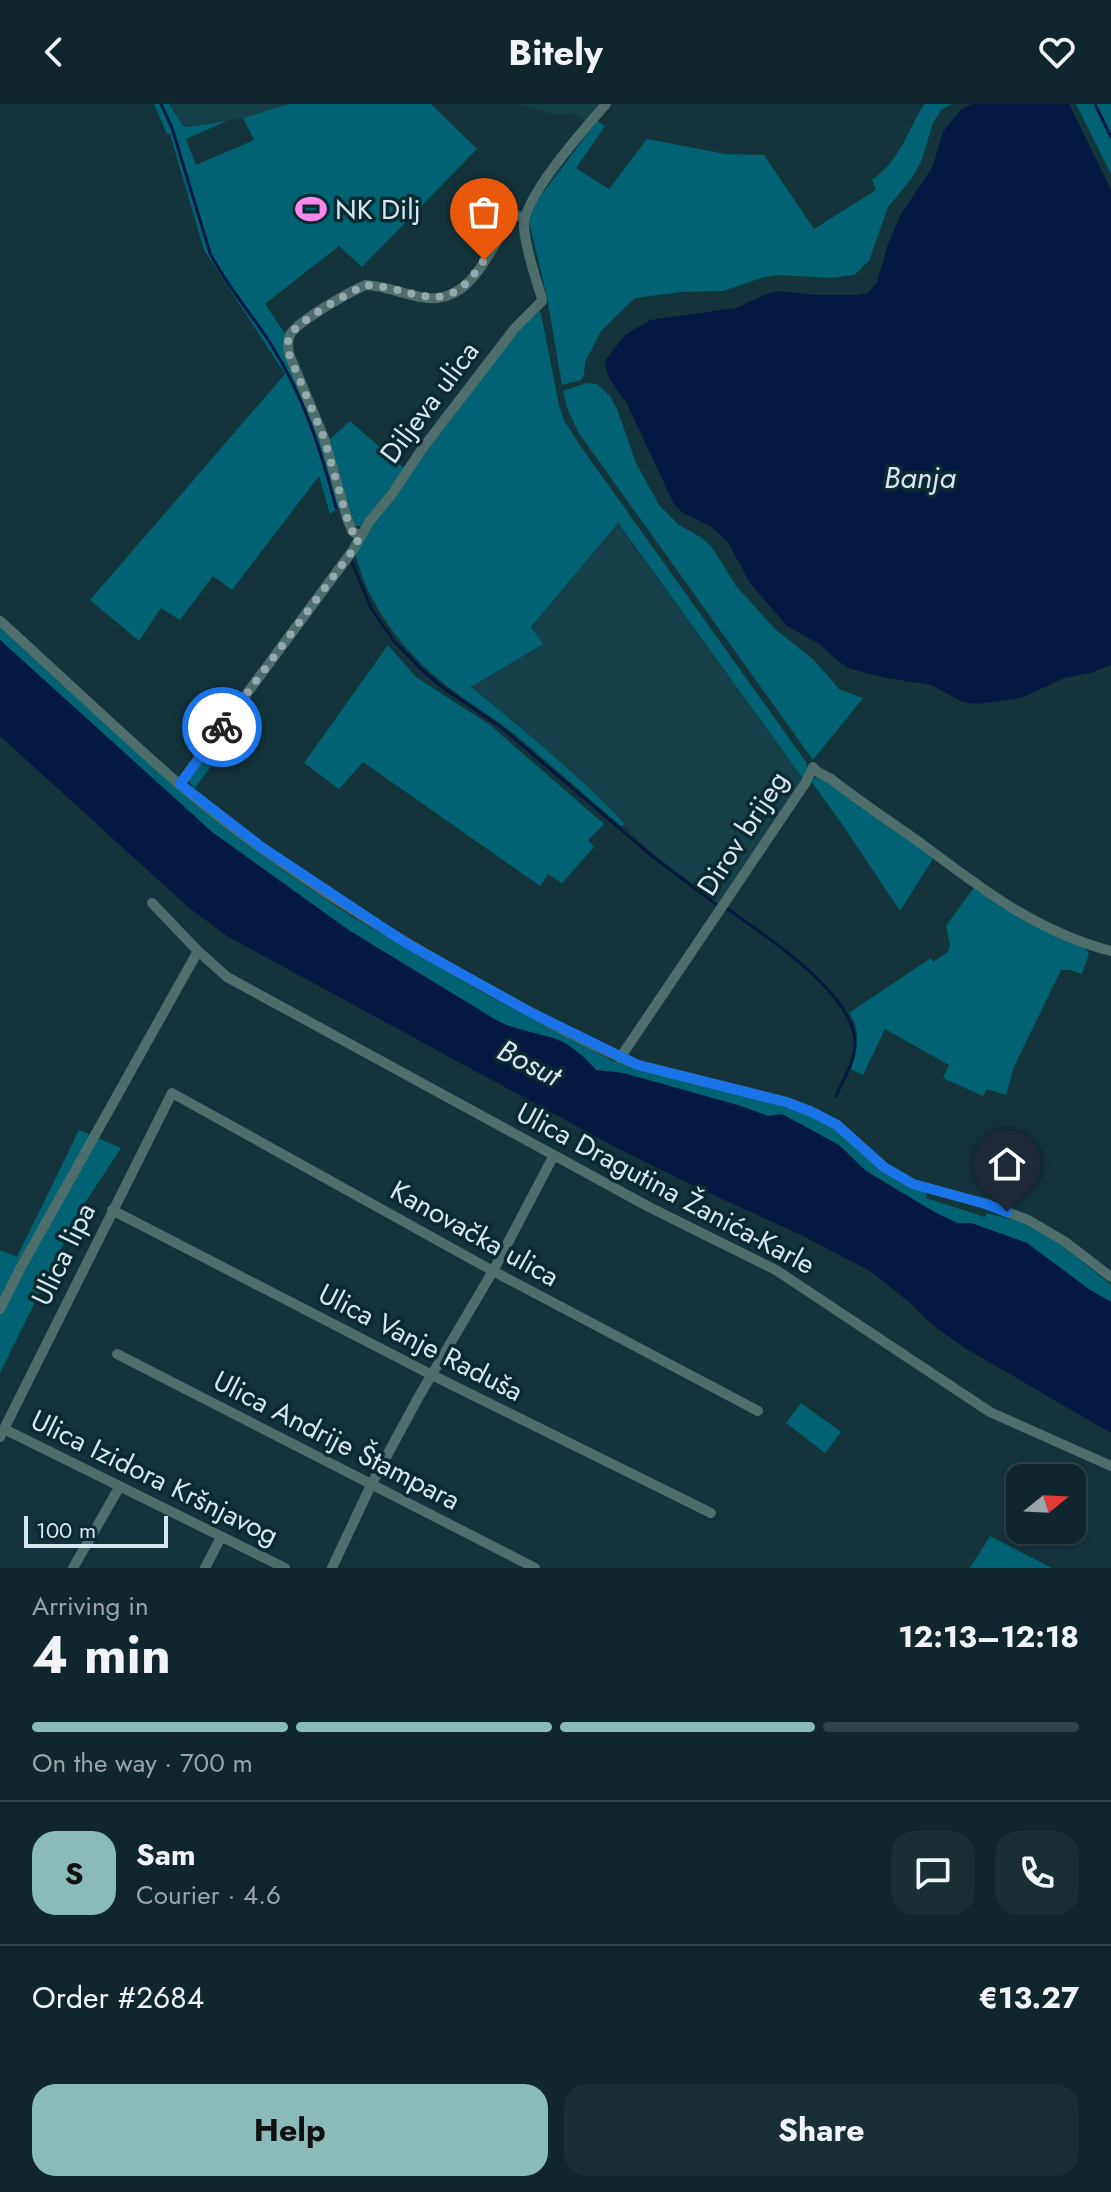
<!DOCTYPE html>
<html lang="en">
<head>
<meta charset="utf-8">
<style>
  body { margin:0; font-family:Jost,sans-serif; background:#182f34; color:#f1f3f6; height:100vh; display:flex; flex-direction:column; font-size:30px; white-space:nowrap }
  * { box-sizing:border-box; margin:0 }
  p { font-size:26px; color:#9ba5a9 }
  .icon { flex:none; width:44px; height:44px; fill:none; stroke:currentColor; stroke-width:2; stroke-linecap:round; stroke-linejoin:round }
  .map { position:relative; height:1464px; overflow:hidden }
  .side { display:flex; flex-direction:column; background:#0f272c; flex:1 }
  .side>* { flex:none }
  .needle { width:52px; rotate:72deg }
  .controls { position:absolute; left:1006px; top:1360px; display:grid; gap:16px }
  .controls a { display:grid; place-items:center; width:80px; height:80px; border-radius:16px; background:#0f272c; box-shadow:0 2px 6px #0004,0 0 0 2px #2f4448; font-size:40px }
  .scale { position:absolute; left:24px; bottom:20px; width:144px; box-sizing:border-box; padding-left:8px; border:4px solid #d7e8ec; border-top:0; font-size:22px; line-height:28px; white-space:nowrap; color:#d7e8ec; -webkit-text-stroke:6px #092a31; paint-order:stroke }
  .pin { position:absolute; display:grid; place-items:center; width:68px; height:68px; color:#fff; margin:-82px -34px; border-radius:50% 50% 50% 0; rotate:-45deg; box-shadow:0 0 8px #0007 }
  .pin .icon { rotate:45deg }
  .courier { position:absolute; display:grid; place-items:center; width:80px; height:80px; margin:-40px; border:6px solid #1a73e8; border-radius:50%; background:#fff; color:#222; box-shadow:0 2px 10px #0007 }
  .overview em { font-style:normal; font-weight:700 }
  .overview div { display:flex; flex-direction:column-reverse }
  .overview { display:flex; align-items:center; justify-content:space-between; height:136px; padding:0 32px }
  h1 { font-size:52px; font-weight:700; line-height:60px }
  .bar { display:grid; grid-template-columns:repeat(4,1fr); gap:12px 8px; align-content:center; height:96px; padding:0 32px }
  .bar i { height:10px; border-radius:6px; background:#2f4448 }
  .bar .active { background:#8bbbb9 }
  .bar p { grid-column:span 4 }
  .line { display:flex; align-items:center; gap:20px; padding:0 32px; border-top:2px solid #2f4448 }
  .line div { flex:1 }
  .round { display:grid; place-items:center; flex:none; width:84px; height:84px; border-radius:24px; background:#182f34 }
  .cta { display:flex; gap:16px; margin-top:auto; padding:16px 32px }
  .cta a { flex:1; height:92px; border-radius:24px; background:#8bbbb9; color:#111; font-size:32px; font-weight:700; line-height:92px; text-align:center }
  .cta a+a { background:#182f34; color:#f1f3f6 }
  header { display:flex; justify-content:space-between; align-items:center; height:104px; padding:0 32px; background:#0f272c; font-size:36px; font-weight:700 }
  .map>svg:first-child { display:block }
</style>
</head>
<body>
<header><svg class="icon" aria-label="back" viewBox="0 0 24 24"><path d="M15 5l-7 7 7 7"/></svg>Bitely<svg class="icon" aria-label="heart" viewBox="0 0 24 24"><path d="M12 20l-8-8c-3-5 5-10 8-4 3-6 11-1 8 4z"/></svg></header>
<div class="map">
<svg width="1111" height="1464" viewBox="0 0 1111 1464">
  <rect width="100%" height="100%" fill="#14343b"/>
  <path fill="#164049" d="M169 0H289L243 14 188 23 183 22Z
    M519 0H601L586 17 572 9 555 11Z
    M617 419 804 676 718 800 654 750 636 734 623 717 510 614 471 583 542 540 531 524Z"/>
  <path fill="#006272" d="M154 0H169L183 22 189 23 227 17 186 35 196 61 254 36 243 14 289 0H431L477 45 362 163 339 142 265 200 286 231 341 402 330 410 319 372 232 486 213 472 180 516 161 504 139 537 90 496 285 270 204 146 170 30H167Z
    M924 0H952L941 6 933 19 921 58 912 74 888 103 869 157 854 171 830 174 780 171 764 173 723 187 681 188 635 194 601 227 585 258 584 271 581 276 562 281 547 193 529 118 536 98 597 17 605 22 576 64 609 85 647 35 725 50 764 51 814 125 876 86 872 76C901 55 907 28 924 0Z
    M1076 0H1111V70Z
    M538 206 541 210 559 301 564 316 579 340 806 658 808 667 804 676 618 419 531 523 543 540 471 583C524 626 578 670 625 720L624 721 621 722C587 693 553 663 519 634 491 611 458 593 431 569 396 537 364 493 355 446 413 364 469 280 538 206Z
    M587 279 597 280 610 292 617 305 636 359 659 401 679 421 702 434 711 442 737 483 775 525 814 556 839 585 863 594 813 656 578 328 568 306 563 287Z
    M350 317 405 365 360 422H355L328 337Z
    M0 524 187 693 284 767 351 812 487 891 611 956 651 969 772 999 809 1011 837 1027 917 1086 927 1089 926 1094 985 1113 987 1109 1021 1118 1059 1139 1111 1181V1198L1090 1186 1027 1139 971 1119H957L936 1109 866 1067 839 1041 783 1011 768 1012 741 1002 623 969 596 966 585 954 562 938 507 923 350 827 212 728 0 536Z
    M388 541 416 573 490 621 604 720 588 736 594 743 562 779 548 770 540 782 363 658 339 685 304 659Z
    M256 603 194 685 189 677 190 674 237 607Z
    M817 673H821L934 753 900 807 844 723 811 677Z
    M975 782 1083 843 1089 849 1082 870 1071 866H1061L1014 963 1006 991 987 985 983 992 943 974 949 961 885 925 863 971 851 965C856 946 862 925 849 909L931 854 933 858 948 848 950 841 946 822Z
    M79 1026 121 1044 81 1105 0 1269V1146L17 1153Z
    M801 1299 841 1328 825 1349 786 1319Z
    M990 1432 1052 1464H970Z"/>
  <path fill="#041941" d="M972 0H1069L1111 86V561L1090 569 1064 574 1028 591 1015 595 977 600 963 598 931 581 886 574 848 564 833 553 821 541 787 522 750 479 727 437 710 422 683 409 674 400 627 300 609 274 604 258 625 231 650 216 736 204 767 190 781 187 815 191H858L868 189 877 178 888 140 901 110 933 62 943 28 961 5Z
    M0 536 212 728 350 827 493 914C514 927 538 928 561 937 574 943 586 955 596 966L623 969 741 1002 768 1012 782 1010 839 1041 866 1067 936 1109 957 1119H971L1027 1139 1090 1186 1111 1198V1329L965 1244 931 1220 909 1198 870 1167 799 1130 698 1084 615 1043 227 832 188 803 0 632Z"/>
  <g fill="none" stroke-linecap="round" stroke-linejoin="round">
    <path stroke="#041941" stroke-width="3" d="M161 0 172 24 210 149C227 183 253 211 272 242 304 293 321 346 336 404
      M1095 0 1111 33
      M352 458 371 504 394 537 423 567 442 583 502 624 652 752 717 801
      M728 805C765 832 856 890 855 940 855 958 843 976 836 992"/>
    <path stroke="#4e6e6c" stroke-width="10" d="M542 195C536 175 525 143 524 123 522 94 586 23 606 0
      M360 432 352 427 347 414 324 334 289 250C288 243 287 237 290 231 296 218 351 187 366 181 387 182 407 192 428 194 472 198 490 145 510 115L516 112 525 113
      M0 517C60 571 118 627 179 680 271 758 376 823 481 881 532 909 584 939 638 961L786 998 812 1008 837 1021 884 1063 913 1080 986 1100 1028 1116 1064 1137 1111 1173
      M180 680 353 446 369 418 392 390 422 345 515 224 542 197
      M152 799 198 847 227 873 649 1103 776 1166 990 1308 1111 1362
      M620 954 806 678 813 663 816 667 831 675C863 700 897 722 930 746 987 789 1041 829 1111 847
      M112 1106 430 1270 711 1409
      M0 1205 20 1165 198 847
      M117 1250 535 1464
      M4 1325 285 1464
      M0 1333 172 989 493 1167 758 1307
      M73 1464 120 1382
      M205 1464 221 1433
      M332 1464 371 1381 418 1294 493 1167 554 1051"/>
  </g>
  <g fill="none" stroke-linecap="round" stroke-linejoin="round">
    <path stroke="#93a9ae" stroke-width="8" stroke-dasharray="0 14.4" d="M222 623 353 446 360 432 352 427 347 414 324 334 289 250C288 243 287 237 290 231 297 218 351 187 366 181 421 184 445 218 484 156"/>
    <path stroke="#1a73e8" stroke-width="10" d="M222 623 180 680 263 744 406 839 530 908 638 961 786 998 812 1008 837 1021 884 1063 913 1080 986 1100 1007 1108"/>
  </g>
  <defs>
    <symbol id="stadium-bare" viewBox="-9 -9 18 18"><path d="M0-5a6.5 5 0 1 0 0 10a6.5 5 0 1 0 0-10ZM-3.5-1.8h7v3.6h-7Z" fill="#f788ec" stroke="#092a31" stroke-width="2.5" paint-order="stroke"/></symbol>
  </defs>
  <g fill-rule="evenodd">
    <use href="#stadium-bare" x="289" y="83" width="44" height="44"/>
  </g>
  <g text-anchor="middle" stroke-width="7" stroke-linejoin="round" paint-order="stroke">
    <g font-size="28" fill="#d7e8ec" stroke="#092a31" text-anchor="start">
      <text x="335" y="115">NK Dilj</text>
    </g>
    <g font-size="28" fill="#d7e8ec" stroke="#092a31">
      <text transform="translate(429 298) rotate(-53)" y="10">Diljeva ulica</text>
      <text transform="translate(742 729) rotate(-57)" y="10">Dirov brijeg</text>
      <text transform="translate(666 1084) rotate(28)" y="10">Ulica Dragutina Žanića-Karle</text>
      <text transform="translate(475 1129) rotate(29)" y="10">Kanovačka ulica</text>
      <text transform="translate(63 1150) rotate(-64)" y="10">Ulica lipa</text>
      <text transform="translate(421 1238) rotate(27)" y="10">Ulica Vanje Raduša</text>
      <text transform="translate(337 1336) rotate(27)" y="10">Ulica Andrije Štampara</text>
      <text transform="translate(155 1373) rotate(26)" y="10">Ulica Izidora Kršnjavog</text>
    </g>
    <g font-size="30" font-style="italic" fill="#dce4f3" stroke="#092a31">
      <text x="920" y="384">Banja</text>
      <text transform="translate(529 959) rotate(27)" y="10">Bosut</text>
    </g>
  </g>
</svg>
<div class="controls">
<a><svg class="needle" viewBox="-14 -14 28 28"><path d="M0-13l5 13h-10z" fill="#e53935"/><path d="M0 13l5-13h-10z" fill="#9ba5a9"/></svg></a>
</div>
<div class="scale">100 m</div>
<div class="pin" style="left:484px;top:156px;background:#ea580c"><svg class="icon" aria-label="bag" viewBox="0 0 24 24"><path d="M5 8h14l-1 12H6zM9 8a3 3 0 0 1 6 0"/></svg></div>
<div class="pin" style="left:1007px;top:1108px;background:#1f2937"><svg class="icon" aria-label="home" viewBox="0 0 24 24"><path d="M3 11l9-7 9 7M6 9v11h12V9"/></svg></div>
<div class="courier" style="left:222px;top:623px"><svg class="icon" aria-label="bike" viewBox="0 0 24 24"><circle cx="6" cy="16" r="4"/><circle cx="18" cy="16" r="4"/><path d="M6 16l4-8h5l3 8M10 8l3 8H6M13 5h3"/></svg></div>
</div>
<section class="side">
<div class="overview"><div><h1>4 min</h1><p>Arriving in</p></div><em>12:13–12:18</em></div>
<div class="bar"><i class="active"></i><i class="active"></i><i class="active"></i><i></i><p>On the way · 700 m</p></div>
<div class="line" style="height:144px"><b class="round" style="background:#8bbbb9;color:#111">S</b><div><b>Sam</b><p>Courier · 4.6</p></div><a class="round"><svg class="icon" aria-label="chat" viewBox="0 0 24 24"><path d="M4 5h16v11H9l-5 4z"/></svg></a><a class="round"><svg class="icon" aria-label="phone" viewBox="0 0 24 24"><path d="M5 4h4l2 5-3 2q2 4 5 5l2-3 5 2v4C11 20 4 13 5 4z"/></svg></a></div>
<div class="line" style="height:104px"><div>Order #2684</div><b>€13.27</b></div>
<div class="cta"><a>Help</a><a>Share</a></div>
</section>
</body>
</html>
